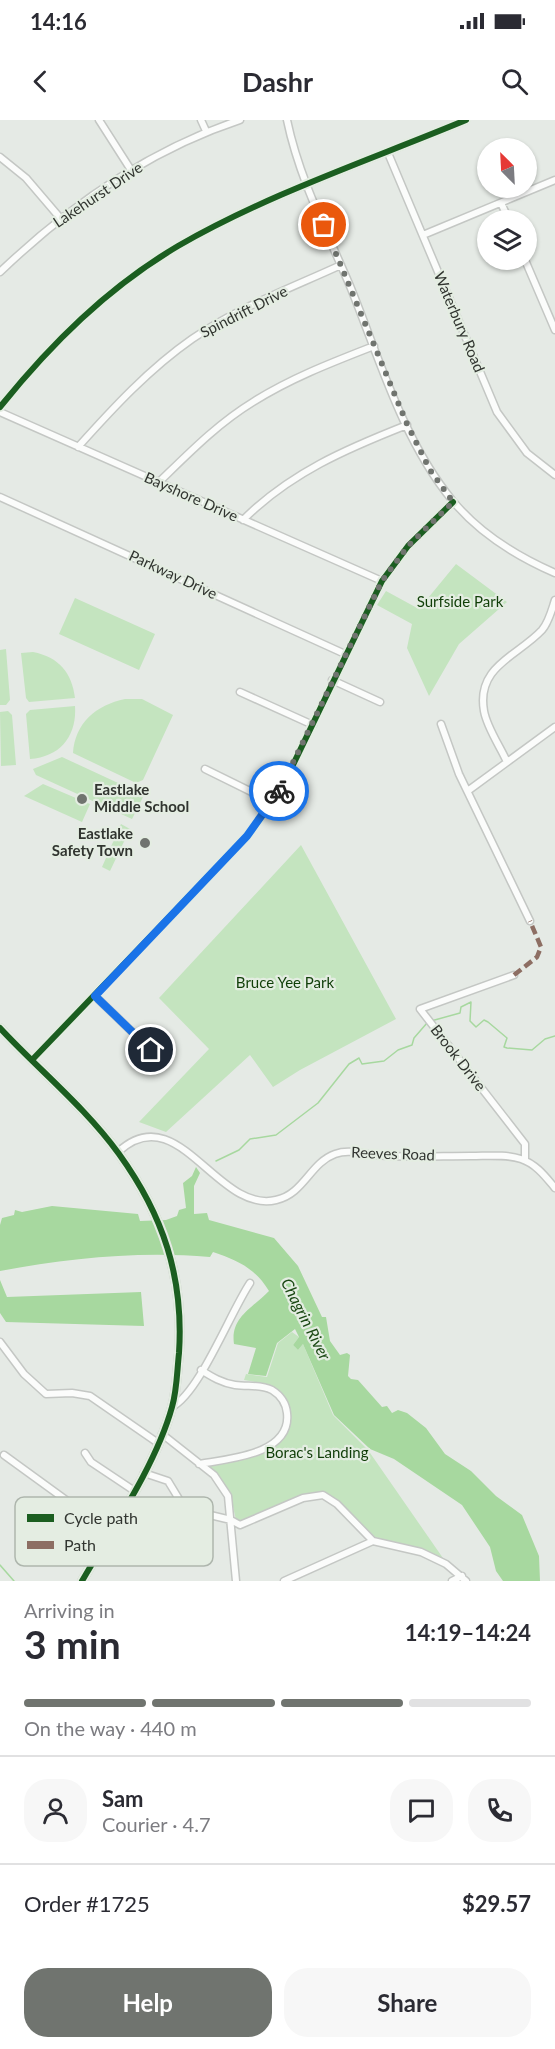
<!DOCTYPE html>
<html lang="en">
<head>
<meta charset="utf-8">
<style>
  body { margin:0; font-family:Lato,sans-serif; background:#f7f7f7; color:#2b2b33; height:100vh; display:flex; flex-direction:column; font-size:22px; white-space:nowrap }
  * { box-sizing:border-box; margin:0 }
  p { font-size:20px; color:#7c7c81 }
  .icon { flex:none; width:33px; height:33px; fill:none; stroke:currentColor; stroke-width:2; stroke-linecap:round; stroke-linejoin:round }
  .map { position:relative; height:1461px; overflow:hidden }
  .sheet { display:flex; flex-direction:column; background:#fff; flex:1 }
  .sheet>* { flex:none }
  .needle { width:39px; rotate:336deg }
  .buttons { position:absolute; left:477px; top:18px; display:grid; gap:12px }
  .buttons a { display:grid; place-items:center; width:60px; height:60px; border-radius:50%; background:#fff; box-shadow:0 2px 4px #0004; font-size:30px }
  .pin { position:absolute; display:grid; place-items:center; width:51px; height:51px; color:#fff; margin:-26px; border:3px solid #fff; border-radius:50%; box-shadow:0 2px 6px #0007 }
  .courier { position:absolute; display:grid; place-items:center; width:60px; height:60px; margin:-30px; border:4px solid #1a73e8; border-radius:50%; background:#fff; color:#222; box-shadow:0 2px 8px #0007 }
  .summary em { font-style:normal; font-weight:700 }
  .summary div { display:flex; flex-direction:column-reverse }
  .summary { display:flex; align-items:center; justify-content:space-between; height:102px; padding:0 24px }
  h1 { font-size:39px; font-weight:700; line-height:45px }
  .bar { display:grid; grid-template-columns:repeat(4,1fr); gap:9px 6px; align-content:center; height:72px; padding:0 24px }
  .bar i { height:8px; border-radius:4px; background:#e1e1e2 }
  .bar .current { background:#70746f }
  .bar p { grid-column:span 4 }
  .line { display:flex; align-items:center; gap:15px; padding:0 24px; border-top:2px solid #e1e1e2 }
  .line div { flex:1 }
  .round { display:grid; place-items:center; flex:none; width:63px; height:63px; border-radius:24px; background:#f7f7f7 }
  .button { display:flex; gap:12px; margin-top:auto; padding:12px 24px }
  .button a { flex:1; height:69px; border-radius:24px; background:#70746f; color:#fff; font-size:24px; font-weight:700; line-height:69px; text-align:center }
  .button a+a { background:#f7f7f7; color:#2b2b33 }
  .status { display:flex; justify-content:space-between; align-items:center; height:42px; padding:0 30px; background:#fff; direction:ltr }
  .status svg { height:16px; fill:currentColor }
  header { display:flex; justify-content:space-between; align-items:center; height:78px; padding:0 24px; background:#fff; font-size:27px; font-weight:700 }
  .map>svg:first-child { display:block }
</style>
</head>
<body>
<div class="status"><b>14:16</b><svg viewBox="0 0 49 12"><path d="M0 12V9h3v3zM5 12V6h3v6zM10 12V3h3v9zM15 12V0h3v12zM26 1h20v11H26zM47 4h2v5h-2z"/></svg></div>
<header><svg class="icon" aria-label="back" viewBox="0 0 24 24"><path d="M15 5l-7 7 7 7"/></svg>Dashr<svg class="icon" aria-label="search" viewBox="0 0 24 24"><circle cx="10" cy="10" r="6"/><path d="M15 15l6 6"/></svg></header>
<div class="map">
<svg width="555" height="1461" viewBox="0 0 555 1461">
  <rect width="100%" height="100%" fill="#e5eae5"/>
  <path fill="#c4e4bf" d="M456 444 507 482 459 524 429 576 407 528 412 504 377 485 386 471 419 489Z
    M75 478 155 514 139 550 59 514Z
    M6 529 10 580 6 585H0V530Z
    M33 532C59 537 72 553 75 578L29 582 26 578 21 533Z
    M125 579H142L173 595 143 660 136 663 73 633C75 603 96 585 125 579Z
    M75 586C77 615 61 637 30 639L26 594 30 590Z
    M8 591 12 595 16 645 1 646 0 592Z
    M62 637 144 675 132 699 36 655 33 649Z
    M43 664 90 684 82 702 24 676Z
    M121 704 130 709 110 751 102 747Z
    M301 725 396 899 300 950 273 967 250 935 166 1012 139 1002 209 929 159 878Z
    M292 1212 299 1217 293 1225 298 1230 303 1224 333 1295 368 1330 445 1441 375 1417 323 1373 316 1372 251 1399 241 1402 236 1400 230 1373 209 1346 212 1343C226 1340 245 1340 258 1334 264 1331 270 1323 275 1318 309 1287 279 1264 244 1260L246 1254 267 1257 278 1223Z"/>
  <path fill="#a7d89f" d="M196 1047 200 1053 194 1066V1094L207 1093 209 1100 274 1118 298 1146 322 1197H326L330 1221 340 1235 347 1233 350 1235 348 1256 351 1259 358 1260 382 1287 387 1286 392 1293 398 1290 407 1293 426 1308 445 1334 471 1351 496 1376 522 1395 539 1436 540 1461H503L496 1451 490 1427 462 1385 394 1339 370 1329 334 1295 303 1224 298 1230 293 1225 299 1217 295 1209 277 1223 266 1256 248 1254 256 1228 234 1224C230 1197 253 1188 269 1171 255 1148 237 1140 213 1132L210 1137C139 1131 70 1138 0 1151V1105L2 1098 14 1095 15 1090 22 1092 52 1086 138 1094 140 1101 166 1100 177 1096 179 1090 186 1088 183 1063 192 1056Z
    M0 1160 7 1177 141 1172 144 1206 6 1202 0 1193Z"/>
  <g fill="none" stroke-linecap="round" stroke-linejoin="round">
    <path stroke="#a7d89f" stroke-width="1.5" d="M431 901 460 893 461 887 471 882 470 901 476 907 484 900 488 902 507 918 504 927 507 928 532 930 545 919 555 916
      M216 1041 239 1030 250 1019 276 1015 318 983 349 944 359 938 362 944 384 941 398 930 412 925 414 918 427 903
      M0 1445 14 1461"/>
    <defs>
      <path id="minor" d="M99 0 131 50
        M201 0 206 11
        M287 0C299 58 327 112 350 166 379 237 402 319 452 380 479 413 516 436 555 453
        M388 33 497 292 527 333 555 355
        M0 37 26 58 61 99
        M501 83 509 100
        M423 115 555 60
        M525 140 555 210
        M0 152C68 87 149 30 240 0
        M0 287C51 224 107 168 178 126 268 74 370 40 466 0
        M0 292 382 461
        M78 327C113 288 149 249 192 219 237 188 291 168 341 145
        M158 363C188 334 217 304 253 282 291 258 333 242 374 226
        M0 377 345 534
        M243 400C290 353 346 329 407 305
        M332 560 380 582
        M240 572 313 605
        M441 604 459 654 530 801
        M507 642C500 626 487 608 484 591 476 546 518 536 542 510 549 502 552 489 555 480
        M205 649 272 682
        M469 670 555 607
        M514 855 420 889 525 1024V1040
        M95 876 151 930
        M32 940 247 716 272 682 290 651 382 461 408 426 453 382
        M118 1032C178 976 217 1094 276 1080 304 1074 310 1043 335 1034 349 1029 362 1034 376 1035 408 1038 439 1036 471 1036 488 1036 505 1034 521 1039 536 1044 545 1056 555 1068
        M0 1222 24 1254 46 1274 72 1273 90 1276 158 1323
        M172 1287C200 1272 230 1193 250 1163
        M162 1314 214 1355 228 1376 236 1461
        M85 1333 91 1342 133 1370
        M4 1335 110 1412
        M199 1344C227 1339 292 1335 287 1293 286 1283 280 1275 272 1270 260 1264 248 1267 235 1265 222 1263 212 1257 201 1250
        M144 1353 168 1361 185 1389 231 1400 240 1405 303 1378 323 1375 337 1384 373 1421 421 1432 446 1444 466 1461
        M284 1461 373 1421
        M452 1461 462 1456"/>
      <path id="major" d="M0 908C39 950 85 987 119 1034 163 1095 184 1157 179 1233 177 1251 177 1270 172 1287 156 1345 112 1409 82 1461"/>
    </defs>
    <use href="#minor" stroke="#c4c7c4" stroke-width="9"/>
    <use href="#major" stroke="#c4c7c4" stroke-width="10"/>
    <use href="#minor" stroke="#fbfcfb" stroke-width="6"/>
    <use href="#major" stroke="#fbfcfb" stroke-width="8"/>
    <path stroke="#8d6e63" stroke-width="4.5" stroke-dasharray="9 4.5" stroke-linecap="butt" d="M514 855 537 837 541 827 530 801"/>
    <defs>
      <path id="cycleway" d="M0 287C51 224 107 168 178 126 268 74 370 40 466 0
        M0 908C39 950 85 987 119 1034 163 1095 184 1157 179 1233 177 1251 177 1270 172 1287 156 1345 112 1409 82 1461
        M32 940 247 716 272 682 290 651 382 461 408 426 453 382"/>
    </defs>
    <use href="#cycleway" stroke="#e4ede2" stroke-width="10"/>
    <use href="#cycleway" stroke="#1b5e20" stroke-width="6"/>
  </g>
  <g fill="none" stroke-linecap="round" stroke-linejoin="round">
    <path stroke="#70746f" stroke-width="6" stroke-dasharray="0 10.8" d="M279 671 382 461 408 426 453 382 430 350 407 304 324 105"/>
    <path stroke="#1a73e8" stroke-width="8" d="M151 930 95 876 247 716 279 671"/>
  </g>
  <g fill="#70746f" stroke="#e4ede2" stroke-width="2">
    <circle cx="82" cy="679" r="6"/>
    <circle cx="145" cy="723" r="6"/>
  </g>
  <g text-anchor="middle" stroke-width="4.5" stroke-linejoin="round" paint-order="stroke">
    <g font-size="15" fill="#313530" stroke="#e4ede2">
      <text transform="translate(98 75) rotate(-34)" y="5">Lakehurst Drive</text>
      <text transform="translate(244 192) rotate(-27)" y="5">Spindrift Drive</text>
      <text transform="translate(459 202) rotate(67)" y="5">Waterbury Road</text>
      <text transform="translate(191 377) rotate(24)" y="5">Bayshore Drive</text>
      <text transform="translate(173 455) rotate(25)" y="5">Parkway Drive</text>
      <text transform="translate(458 938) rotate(52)" y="5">Brook Drive</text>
      <text transform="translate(393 1034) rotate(2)" y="5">Reeves Road</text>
    </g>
    <g font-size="15" fill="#103e08" stroke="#e4ede2">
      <text x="460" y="487">Surfside Park</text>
      <text x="285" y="868">Bruce Yee Park</text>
      <text x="317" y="1338">Borac's Landing</text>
    </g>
    <g font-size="15" font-weight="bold" fill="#313530" stroke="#e4ede2" text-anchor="start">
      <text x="94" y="675">Eastlake<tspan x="94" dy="17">Middle School</tspan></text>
      <text x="133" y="719" text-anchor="end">Eastlake<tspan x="133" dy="17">Safety Town</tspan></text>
    </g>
    <g font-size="16" font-style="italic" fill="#1b4914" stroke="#e4ede2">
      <text transform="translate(306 1199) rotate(63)" y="6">Chagrin River</text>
    </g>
  </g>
  <rect x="15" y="1377" width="198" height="69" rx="9" fill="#e4ede2" stroke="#aeb6ad" stroke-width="1.5"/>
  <rect x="27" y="1394" width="27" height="8" fill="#1b5e20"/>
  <rect x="27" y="1421" width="27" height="8" fill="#8d6e63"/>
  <g font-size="16" fill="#313530">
    <text x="64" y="1404">Cycle path</text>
    <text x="64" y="1431">Path</text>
  </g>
</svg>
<div class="buttons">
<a><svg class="needle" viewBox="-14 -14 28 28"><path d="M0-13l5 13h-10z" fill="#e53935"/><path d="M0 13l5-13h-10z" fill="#7c7c81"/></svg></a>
<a><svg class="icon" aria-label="layers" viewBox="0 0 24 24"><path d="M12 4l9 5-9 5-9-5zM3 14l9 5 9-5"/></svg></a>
</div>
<div class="pin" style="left:324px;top:105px;background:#ea580c"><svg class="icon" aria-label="bag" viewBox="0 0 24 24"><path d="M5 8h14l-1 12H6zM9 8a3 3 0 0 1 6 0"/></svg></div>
<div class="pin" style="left:151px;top:930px;background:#1f2937"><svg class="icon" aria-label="home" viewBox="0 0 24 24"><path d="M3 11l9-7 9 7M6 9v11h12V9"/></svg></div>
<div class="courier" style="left:279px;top:671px"><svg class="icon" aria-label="bike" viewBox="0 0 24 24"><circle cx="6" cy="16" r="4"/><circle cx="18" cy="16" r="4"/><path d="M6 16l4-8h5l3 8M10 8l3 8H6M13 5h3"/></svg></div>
</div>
<section class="sheet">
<div class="summary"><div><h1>3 min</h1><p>Arriving in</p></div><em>14:19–14:24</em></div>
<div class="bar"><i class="current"></i><i class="current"></i><i class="current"></i><i></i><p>On the way · 440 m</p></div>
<div class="line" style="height:108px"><a class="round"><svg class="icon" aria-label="person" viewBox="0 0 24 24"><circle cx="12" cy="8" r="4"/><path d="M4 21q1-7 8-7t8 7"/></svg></a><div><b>Sam</b><p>Courier · 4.7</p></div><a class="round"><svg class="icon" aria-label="chat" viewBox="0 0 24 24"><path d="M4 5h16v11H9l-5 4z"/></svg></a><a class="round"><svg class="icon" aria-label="phone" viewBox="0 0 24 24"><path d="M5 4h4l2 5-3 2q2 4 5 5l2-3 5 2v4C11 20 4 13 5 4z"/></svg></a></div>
<div class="line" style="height:78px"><div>Order #1725</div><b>$29.57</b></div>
<div class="button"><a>Help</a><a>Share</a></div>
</section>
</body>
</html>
